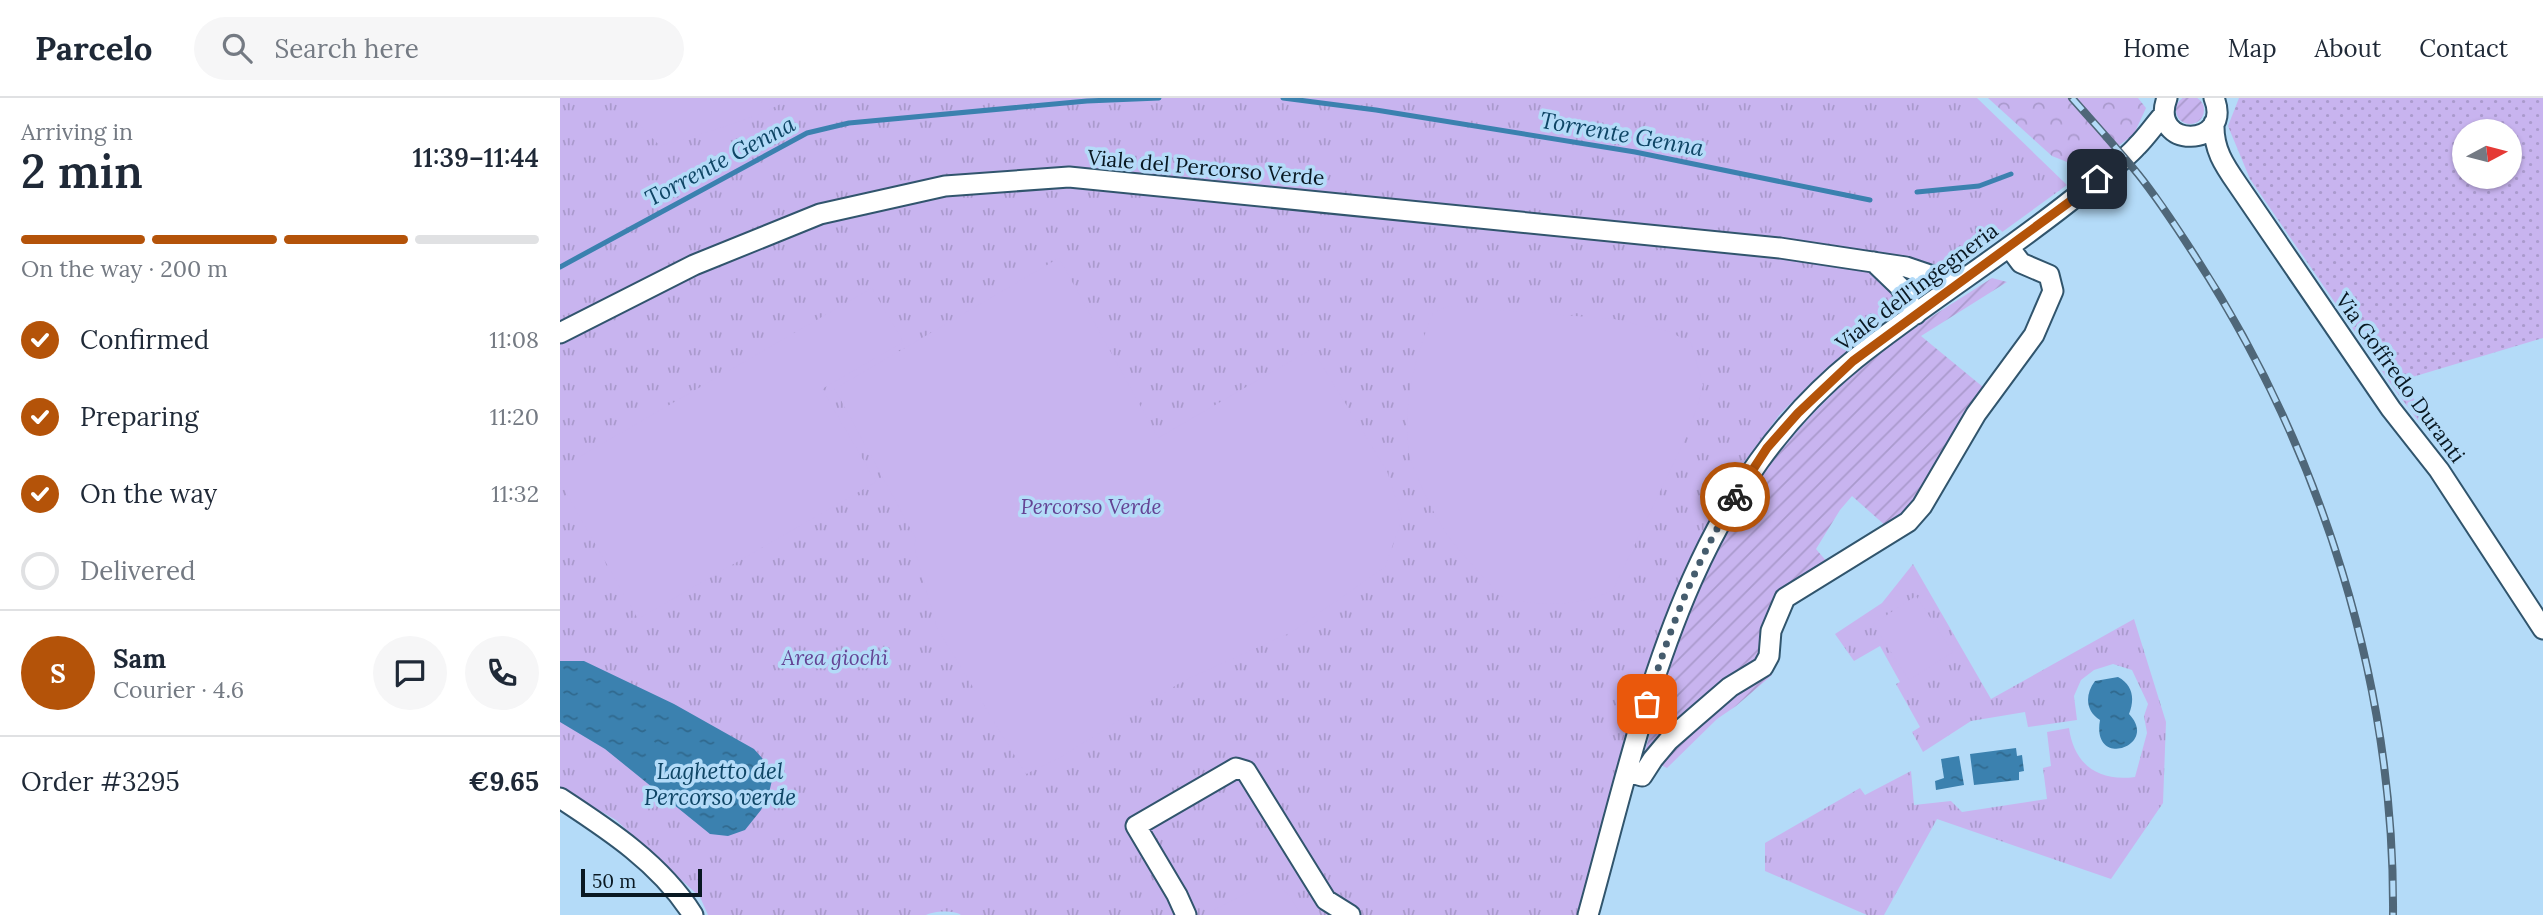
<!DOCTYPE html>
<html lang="en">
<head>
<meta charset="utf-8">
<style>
  body { margin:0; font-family:Lora,serif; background:#f6f6f7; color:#1f2937; height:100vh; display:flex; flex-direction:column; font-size:26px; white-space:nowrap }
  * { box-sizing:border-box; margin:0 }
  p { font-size:23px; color:#747a83 }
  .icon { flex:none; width:38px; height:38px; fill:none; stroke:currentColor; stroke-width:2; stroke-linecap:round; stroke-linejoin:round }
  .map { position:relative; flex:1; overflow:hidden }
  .drawer { display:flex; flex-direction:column; background:#fff; width:560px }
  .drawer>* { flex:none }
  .needle { width:46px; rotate:83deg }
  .tools { position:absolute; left:1892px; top:21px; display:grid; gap:14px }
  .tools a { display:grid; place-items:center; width:70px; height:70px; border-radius:50%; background:#fff; box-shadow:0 2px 5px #0004; font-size:35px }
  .scale { position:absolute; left:21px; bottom:18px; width:121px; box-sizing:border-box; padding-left:7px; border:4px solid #091822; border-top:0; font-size:19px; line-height:24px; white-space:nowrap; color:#091822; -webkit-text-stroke:5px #b4dbf8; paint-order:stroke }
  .pin { position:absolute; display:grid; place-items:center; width:60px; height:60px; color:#fff; margin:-30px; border-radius:14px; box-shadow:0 4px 10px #0006 }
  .courier { position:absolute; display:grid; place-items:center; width:70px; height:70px; margin:-35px; border:5px solid #b45309; border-radius:50%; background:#fff; color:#222; box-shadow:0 2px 9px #0007 }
  .overview em { font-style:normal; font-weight:600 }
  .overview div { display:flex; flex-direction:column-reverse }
  .overview { display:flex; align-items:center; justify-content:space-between; height:119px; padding:0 21px }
  h1 { font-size:46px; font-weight:600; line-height:52px }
  .bar { display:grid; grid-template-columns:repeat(4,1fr); gap:10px 7px; align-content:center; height:84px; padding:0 21px }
  .bar i { height:9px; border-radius:5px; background:#e0e1e3 }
  .bar .active { background:#b45309 }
  .bar p { grid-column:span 4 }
  .line { display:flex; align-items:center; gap:18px; padding:0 21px; border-top:2px solid #e0e1e3 }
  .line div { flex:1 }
  .round { display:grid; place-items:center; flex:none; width:74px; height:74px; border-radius:37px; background:#f6f6f7 }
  ol { padding:0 21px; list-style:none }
  li { display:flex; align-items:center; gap:21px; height:77px }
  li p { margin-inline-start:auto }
  li .icon { padding:7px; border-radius:50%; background:#b45309; color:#fff; stroke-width:4 }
  li:last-child { color:#747a83 }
  li i { width:38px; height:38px; border:4px solid #e0e1e3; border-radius:50% }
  header { display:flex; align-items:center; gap:42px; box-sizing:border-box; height:98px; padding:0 35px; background:#fff; border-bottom:2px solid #e0e1e3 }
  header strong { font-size:33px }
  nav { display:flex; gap:38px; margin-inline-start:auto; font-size:24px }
  .search { width:490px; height:63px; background:#f6f6f7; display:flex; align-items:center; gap:18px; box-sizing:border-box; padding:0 24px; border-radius:38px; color:#747a83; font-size:26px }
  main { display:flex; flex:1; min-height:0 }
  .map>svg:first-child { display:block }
</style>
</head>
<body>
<header>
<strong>Parcelo</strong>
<div class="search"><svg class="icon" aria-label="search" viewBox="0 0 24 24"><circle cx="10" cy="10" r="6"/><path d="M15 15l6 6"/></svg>Search here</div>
<nav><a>Home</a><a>Map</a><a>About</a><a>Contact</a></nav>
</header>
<main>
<section class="drawer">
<div class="overview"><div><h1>2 min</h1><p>Arriving in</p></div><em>11:39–11:44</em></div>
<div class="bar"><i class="active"></i><i class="active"></i><i class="active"></i><i></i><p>On the way · 200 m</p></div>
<ol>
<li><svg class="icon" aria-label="check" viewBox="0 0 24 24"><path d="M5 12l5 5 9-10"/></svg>Confirmed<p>11:08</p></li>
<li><svg class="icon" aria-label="check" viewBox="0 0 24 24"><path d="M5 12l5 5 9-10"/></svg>Preparing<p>11:20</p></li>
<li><svg class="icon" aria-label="check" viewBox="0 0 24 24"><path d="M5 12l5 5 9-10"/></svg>On the way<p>11:32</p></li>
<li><i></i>Delivered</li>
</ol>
<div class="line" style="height:126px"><b class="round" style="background:#b45309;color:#fff">S</b><div><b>Sam</b><p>Courier · 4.6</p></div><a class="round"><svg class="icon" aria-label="chat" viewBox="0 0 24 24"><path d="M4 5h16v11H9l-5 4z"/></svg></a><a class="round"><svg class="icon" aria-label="phone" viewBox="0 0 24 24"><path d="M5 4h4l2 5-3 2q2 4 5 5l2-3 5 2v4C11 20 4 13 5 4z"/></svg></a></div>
<div class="line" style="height:91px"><div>Order #3295</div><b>€9.65</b></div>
</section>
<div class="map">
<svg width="1983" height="817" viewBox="0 0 1983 817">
  <defs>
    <pattern id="grass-dots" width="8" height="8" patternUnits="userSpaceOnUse" patternTransform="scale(1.75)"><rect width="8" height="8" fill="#c8b4ef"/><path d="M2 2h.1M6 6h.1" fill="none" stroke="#aa9acd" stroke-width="1.8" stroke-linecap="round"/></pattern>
    <pattern id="forest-crowns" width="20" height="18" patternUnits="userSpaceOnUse" patternTransform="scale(1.75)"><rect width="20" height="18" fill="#c8b4ef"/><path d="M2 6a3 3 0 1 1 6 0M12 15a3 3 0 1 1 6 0" fill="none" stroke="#aa9acd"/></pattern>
    <pattern id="park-tufts" width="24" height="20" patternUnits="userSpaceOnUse" patternTransform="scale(1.75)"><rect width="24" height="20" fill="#c8b4ef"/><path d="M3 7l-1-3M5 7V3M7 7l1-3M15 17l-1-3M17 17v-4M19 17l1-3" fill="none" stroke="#aa9acd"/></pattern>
    <pattern id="garden-furrows" width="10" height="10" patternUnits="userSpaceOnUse" patternTransform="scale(1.75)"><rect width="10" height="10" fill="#c8b4ef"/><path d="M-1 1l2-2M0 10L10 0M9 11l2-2" fill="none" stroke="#aa9acd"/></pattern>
    <pattern id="water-ripples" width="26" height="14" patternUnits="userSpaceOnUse" patternTransform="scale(1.75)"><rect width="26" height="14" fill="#3b81af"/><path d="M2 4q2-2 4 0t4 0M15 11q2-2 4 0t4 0" fill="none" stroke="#30698e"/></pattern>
  </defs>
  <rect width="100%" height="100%" fill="#b4dbf8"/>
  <path fill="url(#grass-dots)" fill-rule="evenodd" d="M1679 0H1983V240L1839 283 1864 313 1887 347 1876 346 1835 292 1690 81 1668 28ZM1904 33H1950V79H1904Z"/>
  <path fill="url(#forest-crowns)" d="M1428 0H1578L1586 10 1574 36 1527 72 1492 58Z"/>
  <path fill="url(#park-tufts)" d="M0 0H1417L1507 87 1329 216 1257 279 1220 316 1173 379 1115 492 1078 603 1017 817H401C393 812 374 813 366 817H148L140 799 56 722 0 690Z
    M1353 466 1431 601 1574 521 1606 624 1603 705 1551 781 1377 721 1324 817H1307L1205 773V745L1300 690 1305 697 1351 673 1354 707 1391 703 1402 714 1487 701 1483 670 1491 668 1487 634 1509 630C1514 667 1539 684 1575 679L1587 635 1584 618 1588 606 1572 572 1553 566 1534 572 1521 582 1514 598 1517 622 1468 629 1465 614 1411 623 1363 654 1352 634 1360 629 1336 586 1340 584 1320 548 1294 563 1275 536 1322 505Z"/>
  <path fill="url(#garden-furrows)" d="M1616 12a14 14 0 1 1 28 0a14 14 0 1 1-28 0Z
    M1432 180 1447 184 1361 238 1423 289 1341 423 1327 429 1292 398 1280 412 1256 451 1268 465 1224 494 1211 509 1201 559 1212 577 1176 608 1157 621 1107 670 1083 659C1103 597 1116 531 1145 472 1184 391 1246 313 1317 257 1352 229 1394 205 1432 180Z"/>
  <path fill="#c8b4ef" d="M65 0H232C191 23 145 35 100 48L77 24Z
    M499 160 598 340 752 251 827 373 842 421 825 469 732 534 623 583 499 660 466 676 377 530 354 448 356 441 276 293H271Z
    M312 190 343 244 262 291 316 384 78 521 0 384V370Z
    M888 208 1054 221 1110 234 1131 245 1143 287 1138 306 1127 337 1053 492C1024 507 991 508 959 503 955 502 947 502 944 500 935 494 890 442 884 432 875 419 851 368 849 355 842 306 855 259 873 215Z
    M1356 498 1393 554 1349 582 1313 526Z
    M708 789H721L731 800 741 817H643L698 790Z"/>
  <path fill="url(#water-ripples)" d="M0 563H24L114 606 194 651 210 669 213 678 209 695 201 712 185 732 168 738 150 736 45 651 0 624Z
    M1558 579C1573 587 1575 601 1569 616 1600 648 1531 672 1540 622 1525 613 1525 596 1535 583Z
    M1456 650 1457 658 1462 657 1464 673 1459 674V682L1414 687 1410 656Z
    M1399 658 1404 687 1376 692 1375 683 1384 680 1381 661Z"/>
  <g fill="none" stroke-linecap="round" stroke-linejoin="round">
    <path stroke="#3b81af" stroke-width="5" d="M723 0 816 12 1075 54 1310 102
      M1357 94 1419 88 1451 76
      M0 169 247 35 289 25 527 3 599 0"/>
    <defs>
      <path id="minor" d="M1607 0C1588 52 1674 50 1654 0
        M1654 25C1653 51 1664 67 1678 87L1831 311 1879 372 1983 531
        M1314 164 1340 189 1356 216
        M0 235 134 167 260 116 385 88 509 79 1220 150 1346 169 1396 186
        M1068 674 1082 678 1093 661 1109 642 1133 621 1170 589 1203 569 1209 558 1211 533 1225 500 1348 424 1362 408 1416 316 1474 237 1493 193 1489 177 1461 165 1449 149
        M0 700C49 732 101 766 133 817
        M626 817 617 797 576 728 676 670 686 673 766 802 790 817
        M1028 817C1084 615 1123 400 1295 261 1369 202 1451 152 1524 92 1542 77 1562 65 1577 48 1587 38 1595 26 1604 16"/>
    </defs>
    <use href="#minor" stroke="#31556d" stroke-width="23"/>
    <use href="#minor" stroke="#fff" stroke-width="19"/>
    <defs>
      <path id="rail" d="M1512 0C1534 25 1557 50 1578 76 1599 102 1617 130 1635 158 1761 352 1835 585 1833 817"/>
    </defs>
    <use href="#rail" stroke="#4f6779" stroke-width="8"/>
    <use href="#rail" stroke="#b4dbf8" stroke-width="5" stroke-dasharray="16" stroke-linecap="butt"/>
  </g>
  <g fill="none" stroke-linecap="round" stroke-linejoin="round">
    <path stroke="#455c6d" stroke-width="7" stroke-dasharray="0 12.6" d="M1087 606C1110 529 1134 468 1175 399"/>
    <path stroke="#b45309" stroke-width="9" d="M1175 399 1207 350 1238 315 1293 263 1508 105 1537 81"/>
  </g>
  <g text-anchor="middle" stroke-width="7" stroke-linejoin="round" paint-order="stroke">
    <g font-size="21" fill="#091822" stroke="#b4dbf8">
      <text transform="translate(646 70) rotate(5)" y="7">Viale del Percorso Verde</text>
      <text transform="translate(1357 189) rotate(-37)" y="7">Viale dell'Ingegneria</text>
      <text transform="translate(1840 280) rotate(54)" y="7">Via Goffredo Duranti</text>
    </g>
    <g font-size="21" font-style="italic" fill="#644394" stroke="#b4dbf8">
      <text x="531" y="416">Percorso Verde</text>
      <text x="275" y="567">Area giochi</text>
    </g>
    <g font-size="23" font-style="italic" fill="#0e4565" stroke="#b4dbf8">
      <text transform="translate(1062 36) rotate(10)" y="8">Torrente Genna</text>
      <text transform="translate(160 63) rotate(-28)" y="8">Torrente Genna</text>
      <text x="160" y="681">Laghetto del<tspan x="160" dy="26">Percorso verde</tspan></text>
    </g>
  </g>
</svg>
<div class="tools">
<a><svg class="needle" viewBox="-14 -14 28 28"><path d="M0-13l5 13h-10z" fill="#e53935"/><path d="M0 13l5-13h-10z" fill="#747a83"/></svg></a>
</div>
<div class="scale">50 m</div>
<div class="pin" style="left:1087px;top:606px;background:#ea580c"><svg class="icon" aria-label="bag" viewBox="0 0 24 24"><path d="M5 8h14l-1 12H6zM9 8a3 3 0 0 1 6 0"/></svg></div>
<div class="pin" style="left:1537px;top:81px;background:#1f2937"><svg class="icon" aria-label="home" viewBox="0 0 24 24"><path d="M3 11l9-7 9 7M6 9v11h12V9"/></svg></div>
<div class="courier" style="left:1175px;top:399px"><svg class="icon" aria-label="bike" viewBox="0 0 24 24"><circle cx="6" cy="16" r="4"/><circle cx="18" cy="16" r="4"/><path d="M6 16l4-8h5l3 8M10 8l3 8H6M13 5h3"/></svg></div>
</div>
</main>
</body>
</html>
